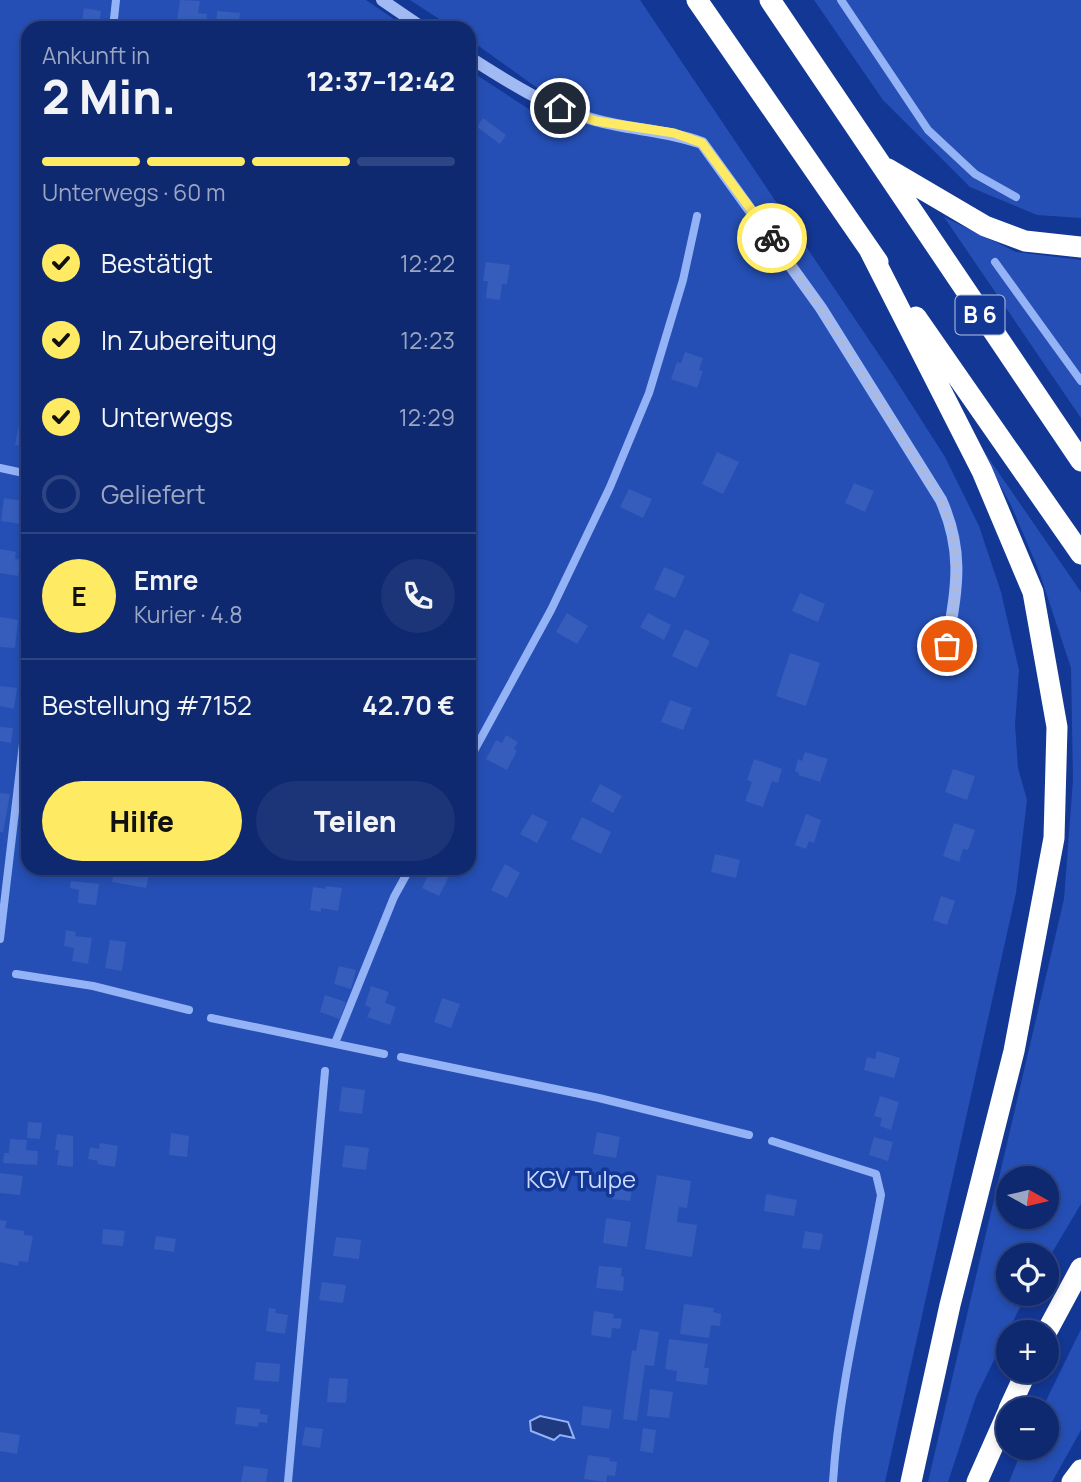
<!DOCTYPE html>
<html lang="de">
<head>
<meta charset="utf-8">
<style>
  body { margin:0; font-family:Manrope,sans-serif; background:#1c3578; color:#f1f3f6; height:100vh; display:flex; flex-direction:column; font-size:26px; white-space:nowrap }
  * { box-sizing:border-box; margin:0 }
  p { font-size:23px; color:#9ba6c3 }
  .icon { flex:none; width:38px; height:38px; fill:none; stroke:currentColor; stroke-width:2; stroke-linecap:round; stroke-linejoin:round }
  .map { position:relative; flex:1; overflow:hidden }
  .sheet { position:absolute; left:21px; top:21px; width:455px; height:854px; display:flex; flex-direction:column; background:#0e2970; border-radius:21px; box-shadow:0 4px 10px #0003,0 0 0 2px #2e4583 }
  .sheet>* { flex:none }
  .needle { width:46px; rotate:98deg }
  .tools { position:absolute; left:996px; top:1166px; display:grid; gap:14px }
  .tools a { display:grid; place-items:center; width:63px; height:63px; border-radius:50%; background:#0e2970; box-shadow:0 4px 10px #0003,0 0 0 2px #2e4583; font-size:35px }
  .pin { position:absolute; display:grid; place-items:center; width:60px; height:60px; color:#fff; margin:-30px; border:4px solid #fff; border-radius:50%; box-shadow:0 2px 7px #0007 }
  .courier { position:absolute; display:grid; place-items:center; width:70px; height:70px; margin:-35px; border:5px solid #ffeb63; border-radius:50%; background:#fff; color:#222; box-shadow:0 2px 9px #0007 }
  .headline em { font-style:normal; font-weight:800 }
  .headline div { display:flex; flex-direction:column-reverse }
  .headline { display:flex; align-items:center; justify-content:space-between; height:119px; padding:0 21px }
  h1 { font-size:46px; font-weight:800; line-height:52px }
  .bar { display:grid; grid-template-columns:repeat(4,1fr); gap:10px 7px; align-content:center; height:84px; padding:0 21px }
  .bar i { height:9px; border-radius:5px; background:#2e4583 }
  .bar .on { background:#ffeb63 }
  .bar p { grid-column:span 4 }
  .line { display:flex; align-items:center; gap:18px; padding:0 21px; border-top:2px solid #2e4583 }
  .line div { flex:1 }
  .round { display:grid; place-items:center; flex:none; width:74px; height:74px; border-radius:37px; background:#1c3578 }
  ol { padding:0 21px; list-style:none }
  li { display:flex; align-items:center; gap:21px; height:77px }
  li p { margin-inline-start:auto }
  li .icon { padding:7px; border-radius:50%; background:#ffeb63; color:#111; stroke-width:4 }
  li:last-child { color:#9ba6c3 }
  li i { width:38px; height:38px; border:4px solid #2e4583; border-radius:50% }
  .action { display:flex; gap:14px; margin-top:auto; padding:14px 21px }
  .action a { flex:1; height:80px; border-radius:42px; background:#ffeb63; color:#111; font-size:28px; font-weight:800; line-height:80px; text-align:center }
  .action a+a { background:#1c3578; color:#f1f3f6 }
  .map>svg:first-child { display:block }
</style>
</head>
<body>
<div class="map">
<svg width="1081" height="1482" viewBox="0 0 1081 1482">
  <rect width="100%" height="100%" fill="#133795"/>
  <path fill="#254fb4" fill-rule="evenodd" d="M0 0H366L407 28H28V868H469V70L538 115 540 90 469 39V28H453L410 0H640L892 374 945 457 979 526 1001 592 1019 670 1015 725 1018 768 1027 800 1016 893 885 1482H0Z
    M814 0H1081V218L1037 215 970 187 883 100Z
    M944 217 1016 252 1081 260V418Z
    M972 434 1081 592V1204L1047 1261 1046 1255H1008V1293H1027L976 1397 948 1482H928L1064 899 1073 780 1071 668 1039 571 1011 505ZM1008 1178H1046V1216H1008Z
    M1081 1329V1430L1052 1482H1009L1023 1447H1046V1409H1042Z"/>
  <path fill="#1f3a81" stroke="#94b2f6" stroke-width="2" d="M540 1416 568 1422 574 1438 560 1435 554 1440 531 1431 530 1421Z"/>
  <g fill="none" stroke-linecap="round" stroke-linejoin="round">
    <path stroke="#94b2f6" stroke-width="8" d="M841 0 928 130 975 174 1016 197
      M113 28 116 0
      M995 262 1081 381
      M0 468 28 474
      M469 760 551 610 610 487 649 393 683 280 697 216
      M0 939 28 701
      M16 974 93 986 189 1010
      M211 1018 384 1054
      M335 1043 394 897 410 868
      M401 1057 599 1098 749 1135
      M772 1141 876 1174 881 1195C864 1290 839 1385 833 1482
      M288 1482 325 1071"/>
  </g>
  <path fill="#365dbc" d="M180 0 200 1 198 13 207 14 206 25 177 21Z
    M84 8 101 11 99 25 82 23Z
    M217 11 240 13 238 28H216Z
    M483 118 506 135 500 144 477 127Z
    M486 262 510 265 507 284H502L500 300 486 298 488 281H483Z
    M685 352 703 358 699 370 703 371 697 388 671 379 677 362 681 363Z
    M19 424 28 425V447L15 445Z
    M717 452 739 462 723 494 702 484Z
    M854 483 874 491 865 512 845 503Z
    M629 489 652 499 643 518 620 507Z
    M4 498 28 502V512H23L21 524 1 521Z
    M0 549 16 552 15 559 21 560 18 576 0 573Z
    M664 567 685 576 675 598 654 589Z
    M800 593 825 604 818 622 792 611Z
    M567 613 588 626 577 644 556 632Z
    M648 613 671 625 664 640 640 627Z
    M0 617 18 620 15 648 0 647Z
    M685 629 710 641 697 668 672 656Z
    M790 653 820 663 806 706 776 696Z
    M0 686 17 688 14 709 0 706Z
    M670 700 692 708 683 730 661 722Z
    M0 727 13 728 11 743 0 741Z
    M506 735 518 742 514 749 517 751 507 770 486 759 496 740 502 743Z
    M805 752 828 759 820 782 798 775 799 773 795 771 798 759 802 761Z
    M754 759 782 769 778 783 772 781 763 807 745 801 752 782 747 780Z
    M953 769 975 776 967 800 945 792Z
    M600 784 622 796 613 813 591 801Z
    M0 793 10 794 3 832H0Z
    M532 814 548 822 537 843 520 834Z
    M806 814 821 820 814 843 809 841 806 849 795 845Z
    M582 817 611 832 601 854 571 839Z
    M954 823 975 830 968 850 963 849 959 862 943 856Z
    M715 854 740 860 736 878 711 872Z
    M505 864 520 873 507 898 491 890Z
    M115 868H136V871L149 874 146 888 112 882Z
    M431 868H453L439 896 422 888Z
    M71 881 99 884 96 905 78 903 79 890 70 888Z
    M326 886 342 888 338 911 321 908V912L310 910 313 887 326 889Z
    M941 896 955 901 947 925 933 920Z
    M66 930 76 932 75 936 92 938 88 964 72 961 74 948 64 946Z
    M110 940 126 942 122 971 105 968Z
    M339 966 356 970 351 989 334 984Z
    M371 986 389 992 385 1003 396 1007 390 1025 367 1017 371 1008 365 1005Z
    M325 995 346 1002 340 1019 320 1012Z
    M442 998 460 1004 451 1028 434 1022Z
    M877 1051 900 1058 894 1078 864 1070 867 1057 875 1059Z
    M342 1087 365 1090 362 1114 339 1111Z
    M880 1096 899 1102 891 1130 880 1126 882 1118 874 1116Z
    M28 1122 42 1123 40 1139 27 1138Z
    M597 1132 620 1137 616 1158 593 1154Z
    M171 1133 189 1136 187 1157 169 1155Z
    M57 1134 73 1136V1167L57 1165 59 1150H55Z
    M874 1137 893 1142 888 1161 869 1155Z
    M10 1139 27 1140 26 1150 38 1151 37 1165 3 1163 4 1153H9Z
    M100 1143 118 1146 115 1167 97 1164 98 1161 88 1159 90 1147 99 1149Z
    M345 1145 369 1148 366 1170 342 1167Z
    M0 1173 23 1176 20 1195 0 1193Z
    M615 1175 634 1178 630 1201 612 1199Z
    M657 1175 691 1181 687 1208 679 1207 677 1222 697 1225 692 1257 645 1249Z
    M766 1194 797 1200 794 1216 764 1211Z
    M606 1218 631 1222 627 1247 603 1243Z
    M0 1220 7 1221 5 1228 24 1231V1235L33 1236 28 1262 19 1261 18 1266 0 1262Z
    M103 1229 125 1231 123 1246 102 1244Z
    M805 1231 823 1234 820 1250 802 1248Z
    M156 1236 176 1239 174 1252 154 1249Z
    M336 1237 361 1240 359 1259 333 1256Z
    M599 1266 622 1268 621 1276 624 1277 623 1291 596 1288Z
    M322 1282 346 1285 343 1303 319 1300Z
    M684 1304 714 1308 713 1312 721 1314 720 1326 711 1325 709 1338 680 1334Z
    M269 1308 276 1309 275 1313 288 1315 285 1334 266 1331Z
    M594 1311 614 1314 613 1318 622 1319 620 1329 612 1328 611 1338 591 1335Z
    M640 1329 659 1332 654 1366 645 1365 637 1421 623 1419 632 1350 636 1351Z
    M669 1339 708 1344 704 1368H709L707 1385 676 1381 677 1371 665 1369Z
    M256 1362 280 1364 279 1382 254 1380Z
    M329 1378 348 1379 346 1403 327 1402Z
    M650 1389 673 1392 669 1418 647 1416Z
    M583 1406 612 1410 609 1429 581 1425Z
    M237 1407 260 1409V1414L268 1415 267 1423 259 1422 258 1427 235 1424Z
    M305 1427 323 1429 320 1448 302 1445Z
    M643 1428 656 1430 653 1453 640 1451Z
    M0 1432 20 1435 17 1454 0 1451Z
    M588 1455 610 1458 609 1461 617 1462 615 1476 607 1475 606 1482 584 1479Z
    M244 1466 268 1469 266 1482H241Z"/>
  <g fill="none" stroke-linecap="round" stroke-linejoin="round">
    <path stroke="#a2baf3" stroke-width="12" d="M382 0 423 28
      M469 57C510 83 548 108 595 120 631 130 667 130 702 143L821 308 941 500C965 554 956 590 947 646"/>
    <path stroke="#fff" stroke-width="21" d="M697 0 878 262
      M770 0 1081 461
      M888 169 985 226 1025 241 1081 247
      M870 251 982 471 1033 592 1057 727 1054 838 1014 1051 950 1305 911 1482
      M916 317 1081 554
      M1046 1333 1081 1268
      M1009 1409 1027 1370
      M977 1482 1008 1412
      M1072 1482 1081 1470"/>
  </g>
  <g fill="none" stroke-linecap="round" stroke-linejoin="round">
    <path stroke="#acb9da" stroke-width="7" stroke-dasharray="0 12.6" d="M772 238 821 308 941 500C965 554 956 590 947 646"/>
    <path stroke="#ffeb63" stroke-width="9" d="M560 108 596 121 674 133 702 143 772 238"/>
  </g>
  <g text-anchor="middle" stroke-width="7" stroke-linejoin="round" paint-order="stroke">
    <rect fill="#133795" stroke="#b8c3df" stroke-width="2" x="955.5" y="295.5" width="49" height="39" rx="5"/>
    <g font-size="23" font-weight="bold" fill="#fff">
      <text x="980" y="323">B 6</text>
    </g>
    <g font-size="24" fill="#cad9fd" stroke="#133795">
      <text x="581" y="1188">KGV Tulpe</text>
    </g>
  </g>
</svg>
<div class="tools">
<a><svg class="needle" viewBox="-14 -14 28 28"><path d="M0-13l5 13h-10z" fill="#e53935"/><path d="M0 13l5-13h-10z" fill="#9ba6c3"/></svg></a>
<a><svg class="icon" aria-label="locate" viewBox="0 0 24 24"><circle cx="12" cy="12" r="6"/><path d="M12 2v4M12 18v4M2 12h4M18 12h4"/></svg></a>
<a>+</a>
<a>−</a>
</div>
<div class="pin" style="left:947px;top:646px;background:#ea580c"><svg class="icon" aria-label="bag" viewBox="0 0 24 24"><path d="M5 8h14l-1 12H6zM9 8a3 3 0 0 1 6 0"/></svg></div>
<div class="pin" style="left:560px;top:108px;background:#1f2937"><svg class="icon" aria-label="home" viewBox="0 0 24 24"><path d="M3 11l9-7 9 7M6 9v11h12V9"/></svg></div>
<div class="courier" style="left:772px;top:238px"><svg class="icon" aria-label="bike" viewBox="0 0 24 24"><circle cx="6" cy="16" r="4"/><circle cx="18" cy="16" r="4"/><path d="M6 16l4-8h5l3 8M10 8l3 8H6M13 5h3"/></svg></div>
<section class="sheet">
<div class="headline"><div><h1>2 Min.</h1><p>Ankunft in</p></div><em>12:37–12:42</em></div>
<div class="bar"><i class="on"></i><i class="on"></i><i class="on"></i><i></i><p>Unterwegs · 60 m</p></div>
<ol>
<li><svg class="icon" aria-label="check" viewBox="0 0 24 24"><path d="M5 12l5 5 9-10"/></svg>Bestätigt<p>12:22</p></li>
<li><svg class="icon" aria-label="check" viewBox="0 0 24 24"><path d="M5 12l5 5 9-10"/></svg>In Zubereitung<p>12:23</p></li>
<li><svg class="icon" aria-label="check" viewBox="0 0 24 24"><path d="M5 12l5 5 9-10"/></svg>Unterwegs<p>12:29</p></li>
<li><i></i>Geliefert</li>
</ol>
<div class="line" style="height:126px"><b class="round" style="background:#ffeb63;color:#111">E</b><div><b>Emre</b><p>Kurier · 4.8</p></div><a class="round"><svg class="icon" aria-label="phone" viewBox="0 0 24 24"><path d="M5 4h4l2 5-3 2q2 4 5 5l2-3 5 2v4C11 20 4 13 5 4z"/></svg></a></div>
<div class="line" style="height:91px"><div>Bestellung #7152</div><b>42.70 €</b></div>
<div class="action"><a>Hilfe</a><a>Teilen</a></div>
</section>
</div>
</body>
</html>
